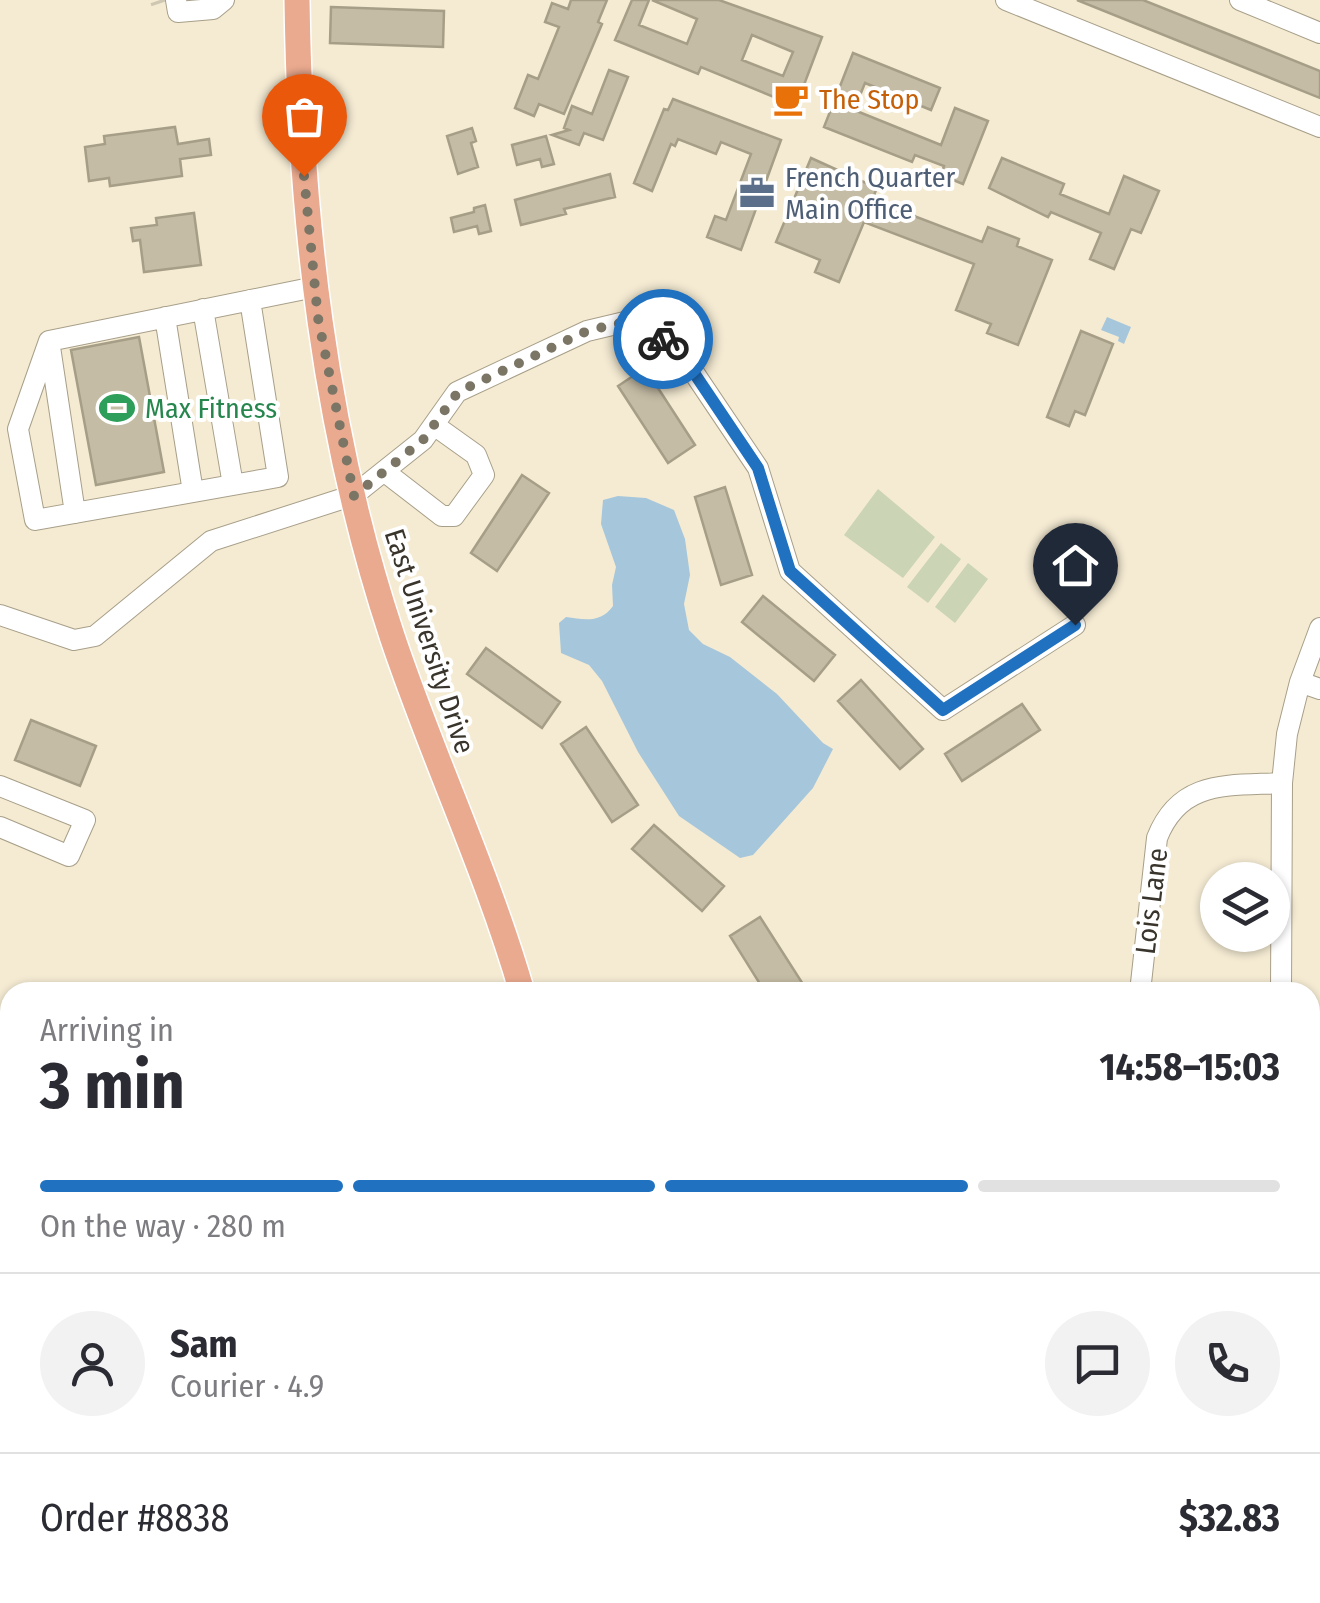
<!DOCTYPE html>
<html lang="en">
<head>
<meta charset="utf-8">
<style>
  body { margin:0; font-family:"Fira Sans Condensed",sans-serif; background:#f2f2f3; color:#2b2b33; height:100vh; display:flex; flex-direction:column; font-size:38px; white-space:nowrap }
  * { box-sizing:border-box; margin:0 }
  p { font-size:32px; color:#7c7c81 }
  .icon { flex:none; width:55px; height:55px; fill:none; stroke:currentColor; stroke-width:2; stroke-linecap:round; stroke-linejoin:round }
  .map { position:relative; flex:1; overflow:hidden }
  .side { position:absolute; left:0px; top:982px; width:1320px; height:622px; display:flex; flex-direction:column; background:#fff; border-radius:30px 30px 0 0; box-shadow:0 2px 8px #0004 }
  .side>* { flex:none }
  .tools { position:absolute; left:1200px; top:862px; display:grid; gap:20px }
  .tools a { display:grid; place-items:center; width:90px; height:90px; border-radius:50%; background:#fff; box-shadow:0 2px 8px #0004; font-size:50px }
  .pin { position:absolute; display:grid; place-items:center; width:85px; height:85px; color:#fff; margin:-102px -42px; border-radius:50% 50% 50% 0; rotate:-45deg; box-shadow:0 0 10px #0007 }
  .pin .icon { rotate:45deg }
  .courier { position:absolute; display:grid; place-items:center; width:100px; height:100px; margin:-50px; border:8px solid #2071c0; border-radius:50%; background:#fff; color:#222; box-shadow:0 2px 12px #0007 }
  .head em { font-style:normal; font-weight:700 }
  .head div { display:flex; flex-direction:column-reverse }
  .head { display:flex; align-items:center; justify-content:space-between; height:170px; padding:0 40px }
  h1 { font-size:65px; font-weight:700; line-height:75px }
  .bar { display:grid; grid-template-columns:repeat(4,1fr); gap:15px 10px; align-content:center; height:120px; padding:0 40px }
  .bar i { height:12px; border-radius:8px; background:#e1e1e2 }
  .bar .current { background:#2071c0 }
  .bar p { grid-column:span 4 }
  .line { display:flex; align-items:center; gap:25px; padding:0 40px; border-top:2px solid #e1e1e2 }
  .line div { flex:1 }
  .round { display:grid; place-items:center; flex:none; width:105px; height:105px; border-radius:52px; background:#f2f2f3 }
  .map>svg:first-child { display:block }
</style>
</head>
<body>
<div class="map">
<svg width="1320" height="1603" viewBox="0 0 1320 1603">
  <rect width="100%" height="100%" fill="#f5ebd3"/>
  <path fill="#eadebf" d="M404 1595H706L716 1603H396Z"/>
  <path fill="#cbd4b4" d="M878 489 935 537 903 578 844 535Z
    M941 543 961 559 928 603 907 587Z
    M968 563 988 579 955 623 935 607Z"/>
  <path fill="#a6c7db" d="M1107 317 1131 327 1124 344 1118 341 1119 337 1101 330Z
    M618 496 646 498 674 510 685 539 690 575 684 604 689 630 703 644 730 657 777 694 823 743 833 749 813 788 753 855 740 858 679 816 638 752 602 681 589 665 561 653 559 623 566 617C585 620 601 623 613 606L612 585 616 567 601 524 603 500Z"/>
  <path fill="#c5bca5" stroke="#a69e87" stroke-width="2.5" fill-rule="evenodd" d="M571 0H607L598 22 602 24 564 114 539 104 534 116 515 108 528 75 538 79 559 27 545 22 552 3 568 9Z
    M632 0H649L639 25 687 44 697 19 652 0H719L822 37 796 106 701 67 698 74 615 40ZM752 35 793 52 783 76 742 60Z
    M1077 0H1143L1258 46 1320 71V98Z
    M331 7 444 11 443 47 330 43Z
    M853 53 940 88 931 110 865 83 854 110 941 145 955 108 988 121 963 184 941 175 944 166 915 155 912 162 824 127Z
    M609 70 628 77 603 140 584 133 579 145 552 135 569 130 564 128 572 106 592 114Z
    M673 99 781 140 741 250 707 237 715 216 726 220 751 154 721 142 716 154 678 139 675 146 671 144 652 191 634 183 664 109 668 110Z
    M175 127 178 144 209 139 211 155 180 159 182 176 110 186 109 178 89 181 85 147 105 144 104 136Z
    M472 128 476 141 471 143 478 167 458 174 447 136Z
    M546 136 554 164 542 167 540 159 517 165 512 145Z
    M811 158 877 188 872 200 982 242 988 227 1019 239 1017 246 1052 260 1018 345 987 333 991 324 956 310 974 264 864 222 839 282 815 272 820 260 776 242Z
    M1002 158 1064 184 1060 194 1109 214 1124 176 1159 191 1141 233 1131 229 1114 269 1090 259 1101 233 1051 212 1048 217 989 188Z
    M610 174 615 197 564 209 566 214 521 225 515 200Z
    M485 205 491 231 479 234 477 226 454 232 451 218 474 212V208Z
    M194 213 201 265 144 272 140 240 133 241 131 228 157 225 156 218Z
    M1081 331 1113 344 1085 415 1075 411 1069 426 1047 417Z
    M139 337 164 472 96 485 71 350Z
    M645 368 695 445 668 463 618 386Z
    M522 475 549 493 497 571 471 553Z
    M725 487 752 575 721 585 695 497Z
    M763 596 835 655 814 681 742 622Z
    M486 648 560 702 542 728 467 674Z
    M861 680 923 749 900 769 838 701Z
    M1022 704 1040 730 962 781 945 754Z
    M31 720 96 746 80 786 15 760Z
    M586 727 638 805 612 822 561 744Z
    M654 825 724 886 702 911 632 849Z
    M760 917 808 992H765L730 936Z"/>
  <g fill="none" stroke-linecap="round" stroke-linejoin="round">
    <path stroke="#cfc7b2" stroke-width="20" stroke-dasharray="20 10" stroke-linecap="butt" d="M160 0 161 3"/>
    <defs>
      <path id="minor" d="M176 0 178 12 213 9 224 0
        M1006 0 1320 127
        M1240 0 1320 33
        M203 309 233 485
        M165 317 193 492
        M49 341 18 429 35 520 278 477 250 300
        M49 341 315 287
        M50 347 75 513
        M385 472 442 516H454L484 475 476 455 434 425
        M0 615 74 640 95 636 211 541 354 495 423 440 457 392 587 331 629 321 653 330 680 352 758 468 790 571 943 710 1075 625
        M1300 682 1320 689
        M0 786 85 820 69 856 0 827
        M1140 992 1157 838C1180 779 1228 786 1282 783
        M1281 992 1282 783 1287 734 1300 682 1320 628
        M1310 1112 1320 1152
        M1310 1323 1320 1362
        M199 1595 207 1603
        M693 1595 699 1603
        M917 1595 927 1603
        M169 1603 179 1595
        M1145 1603 1153 1595"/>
      <path id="major" d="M297 0C300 215 324 431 392 636 432 756 487 871 522 992
        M364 1603 373 1595"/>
    </defs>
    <use href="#minor" stroke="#a89f89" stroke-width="22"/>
    <use href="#major" stroke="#fff" stroke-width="28"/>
    <use href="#minor" stroke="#fff" stroke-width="20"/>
    <use href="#major" stroke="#eaaa8f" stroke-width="25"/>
  </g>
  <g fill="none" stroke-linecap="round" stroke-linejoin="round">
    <path stroke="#7b7566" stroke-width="10" stroke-dasharray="0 18" d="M304 176 318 318 354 496 423 440 458 392 587 331 629 321 653 330 663 339"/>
    <path stroke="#2071c0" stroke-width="12" d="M663 339 680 352 758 468 790 571 943 710 1075 625"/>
  </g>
  <defs>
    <symbol id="cafe-bare" viewBox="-9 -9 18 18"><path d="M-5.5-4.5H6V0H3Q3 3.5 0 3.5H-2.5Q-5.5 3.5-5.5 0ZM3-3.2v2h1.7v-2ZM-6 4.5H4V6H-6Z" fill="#e8710a" stroke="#fff" stroke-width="2.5" paint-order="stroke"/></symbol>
    <symbol id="office-bare" viewBox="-9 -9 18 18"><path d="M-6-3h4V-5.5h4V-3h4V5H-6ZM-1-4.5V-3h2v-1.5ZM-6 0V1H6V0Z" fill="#5c6f8a" stroke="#fff" stroke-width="2.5" paint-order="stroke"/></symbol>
    <symbol id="stadium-bare" viewBox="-9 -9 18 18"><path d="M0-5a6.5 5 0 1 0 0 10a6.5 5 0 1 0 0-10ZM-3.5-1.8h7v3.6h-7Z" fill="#2e9e5b" stroke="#fff" stroke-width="2.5" paint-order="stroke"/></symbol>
  </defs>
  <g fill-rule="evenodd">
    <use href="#cafe-bare" x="766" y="74" width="50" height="50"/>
    <use href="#office-bare" x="732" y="168" width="50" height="50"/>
    <use href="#stadium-bare" x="92" y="383" width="50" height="50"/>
  </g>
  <g text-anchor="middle" stroke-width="8" stroke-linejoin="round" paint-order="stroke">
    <g font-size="28" fill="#c56008" stroke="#fff" text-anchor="start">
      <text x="819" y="109">The Stop</text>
    </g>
    <g font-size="28" fill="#4e5e75" stroke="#fff" text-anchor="start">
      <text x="785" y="187">French Quarter<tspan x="785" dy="32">Main Office</tspan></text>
    </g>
    <g font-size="28" fill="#27864d" stroke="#fff" text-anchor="start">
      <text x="145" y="418">Max Fitness</text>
    </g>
    <g font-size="28" fill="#39352c" stroke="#fff">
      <text transform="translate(430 641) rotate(72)" y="10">East University Drive</text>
      <text transform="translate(1151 901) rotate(-83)" y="10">Lois Lane</text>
    </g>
  </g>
</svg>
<div class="tools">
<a><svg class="icon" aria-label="layers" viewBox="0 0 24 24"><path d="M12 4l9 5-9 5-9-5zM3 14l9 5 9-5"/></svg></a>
</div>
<div class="pin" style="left:304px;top:176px;background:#ea580c"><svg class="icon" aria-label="bag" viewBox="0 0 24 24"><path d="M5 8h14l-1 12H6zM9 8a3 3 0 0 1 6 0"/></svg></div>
<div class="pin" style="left:1075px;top:625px;background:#1f2937"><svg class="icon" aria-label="home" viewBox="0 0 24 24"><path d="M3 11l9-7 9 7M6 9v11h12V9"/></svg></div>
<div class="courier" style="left:663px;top:339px"><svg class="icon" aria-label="bike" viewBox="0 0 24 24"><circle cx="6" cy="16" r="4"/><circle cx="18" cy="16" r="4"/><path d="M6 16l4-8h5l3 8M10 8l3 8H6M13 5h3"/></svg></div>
<section class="side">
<div class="head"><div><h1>3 min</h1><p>Arriving in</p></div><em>14:58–15:03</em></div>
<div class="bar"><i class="current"></i><i class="current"></i><i class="current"></i><i></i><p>On the way · 280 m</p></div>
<div class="line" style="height:180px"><a class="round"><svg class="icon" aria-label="person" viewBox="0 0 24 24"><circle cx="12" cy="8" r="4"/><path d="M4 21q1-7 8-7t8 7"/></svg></a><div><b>Sam</b><p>Courier · 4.9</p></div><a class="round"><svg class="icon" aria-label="chat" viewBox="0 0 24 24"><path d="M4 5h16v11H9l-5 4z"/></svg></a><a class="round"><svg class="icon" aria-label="phone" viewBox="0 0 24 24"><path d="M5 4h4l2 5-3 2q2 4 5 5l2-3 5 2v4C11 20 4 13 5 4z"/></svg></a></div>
<div class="line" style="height:130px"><div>Order #8838</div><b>$32.83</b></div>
</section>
</div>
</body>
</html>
